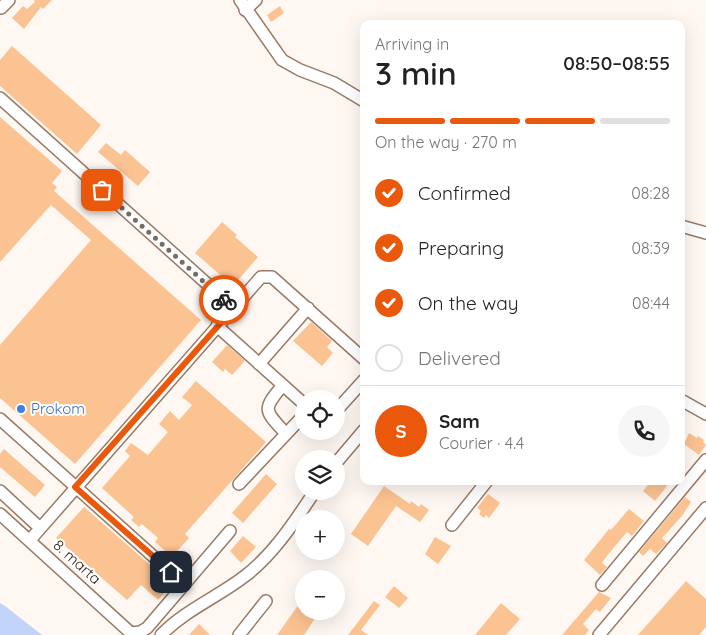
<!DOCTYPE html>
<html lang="en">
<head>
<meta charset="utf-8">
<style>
  body { margin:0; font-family:Quicksand,sans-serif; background:#f6f6f6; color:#222; height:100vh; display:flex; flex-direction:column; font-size:19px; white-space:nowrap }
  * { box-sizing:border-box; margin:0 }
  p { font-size:16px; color:#767676 }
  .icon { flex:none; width:28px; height:28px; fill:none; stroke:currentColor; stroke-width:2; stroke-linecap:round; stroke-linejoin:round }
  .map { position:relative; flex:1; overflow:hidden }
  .details { position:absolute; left:360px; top:20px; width:325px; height:465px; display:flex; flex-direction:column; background:#fff; border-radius:10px; box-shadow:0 5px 20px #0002 }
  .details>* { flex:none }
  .buttons { position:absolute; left:295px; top:390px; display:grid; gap:10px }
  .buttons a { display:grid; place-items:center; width:50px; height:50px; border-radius:50%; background:#fff; box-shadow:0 5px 20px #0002; font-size:25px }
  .pin { position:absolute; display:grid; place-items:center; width:42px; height:42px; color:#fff; margin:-21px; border-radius:10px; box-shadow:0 2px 8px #0006 }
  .courier { position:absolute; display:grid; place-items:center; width:50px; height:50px; margin:-25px; border:4px solid #ea580c; border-radius:50%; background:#fff; color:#222; box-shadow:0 1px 6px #0007 }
  .head em { font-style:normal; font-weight:600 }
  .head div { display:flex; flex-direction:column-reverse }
  .head { display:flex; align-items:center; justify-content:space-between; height:85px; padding:0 15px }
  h1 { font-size:32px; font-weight:600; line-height:38px }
  .bar { display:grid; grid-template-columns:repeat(4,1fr); gap:8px 5px; align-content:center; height:60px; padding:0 15px }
  .bar i { height:6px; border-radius:4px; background:#e0e0e0 }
  .bar .selected { background:#ea580c }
  .bar p { grid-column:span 4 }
  .line { display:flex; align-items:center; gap:12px; padding:0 15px; border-top:1px solid #e0e0e0 }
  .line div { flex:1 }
  .round { display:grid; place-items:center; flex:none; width:52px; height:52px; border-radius:26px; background:#f6f6f6 }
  ol { padding:0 15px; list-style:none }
  li { display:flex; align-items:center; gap:15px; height:55px }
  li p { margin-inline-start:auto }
  li .icon { padding:5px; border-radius:50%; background:#ea580c; color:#fff; stroke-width:4 }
  li:last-child { color:#767676 }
  li i { width:28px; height:28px; border:2px solid #e0e0e0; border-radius:50% }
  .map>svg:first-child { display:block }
</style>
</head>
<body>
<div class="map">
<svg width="706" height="635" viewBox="0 0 706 635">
  <rect width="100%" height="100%" fill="#fef7f2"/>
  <path fill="#c2d4f9" d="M0 603 5 606 42 635H0Z"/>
  <path fill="#fcc392" d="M34 0H52L43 9 41 7 24 29 12 18 23 6 27 9 35 2Z
    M280 6 284 13 271 22 267 15Z
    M12 46 101 125 77 154 0 86V60Z
    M0 117 62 171 52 183 57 187 54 191 201 320 75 464 0 398V345L91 240 51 205 0 262Z
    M106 143 121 155 125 150 150 172 138 186 98 152Z
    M222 222 237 235 235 237 258 257 233 286 195 253Z
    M311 322 332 341 327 347 333 353 322 366 293 341Z
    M227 345 245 361 232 375 225 369 223 372 212 362Z
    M196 381 266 442 185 534 189 538 172 557 155 542 158 538 142 524 139 527 131 520 134 517 102 488 130 456 125 451 131 443 148 455 168 432 159 424 170 411 179 420 192 405 182 397Z
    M689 433 697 438 698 436 704 440 703 442 706 445 699 455 684 444Z
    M4 449 45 485 35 497 0 467V454Z
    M266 474 277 484 243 523 232 513Z
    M651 481H662L667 486 655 501 643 491Z
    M384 486 410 504 411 501 419 507 421 504 429 510 420 522 396 506 368 546 351 534Z
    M488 494 500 503 489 518 486 515 484 518 479 514 481 511 477 508Z
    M685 497 691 502 682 516 662 538 667 543 656 554 650 549 643 556 639 552Z
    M84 507 172 584 158 600 141 585 127 600 56 538Z
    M629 509 644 521 632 536 627 532 606 557 602 563 607 567 600 575 584 560 609 529 611 530Z
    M243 536 256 547 241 563 230 551Z
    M435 537 451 546 438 564 425 554Z
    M686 581 706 599V627L699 635H638Z
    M394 586 408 598 399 608 385 597Z
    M599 592 611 598 600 612 596 609 583 624 589 630 585 635H562Z
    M304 597V611H320L304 635H277Z
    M374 601 380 605 361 630 368 635H348Z
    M501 603 520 619 506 635H475Z
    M199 624 210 635H189Z"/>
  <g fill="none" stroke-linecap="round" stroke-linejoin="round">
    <defs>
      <path id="minor" d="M240 0 282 60 300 70 334 83 364 101
        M1 8 9 0
        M245 10 256 0
        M0 98 234 308
        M681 226 706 233
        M217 326 304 404
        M259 364 308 308
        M283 385C261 411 265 410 286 434
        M681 400 706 414
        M336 411 364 380
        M0 419 184 584
        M336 463 364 430
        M239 484 304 415
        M0 491 40 528
        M0 514 133 635
        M452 525 487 481
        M30 540 261 277H272L364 359
        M602 585 706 460
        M131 633 140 632 147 628 230 531
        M161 635C185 610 218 597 245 576 274 554 295 521 315 491
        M239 635 266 601
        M599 635 706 508"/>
    </defs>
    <use href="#minor" stroke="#987a65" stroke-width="14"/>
    <use href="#minor" stroke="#fff" stroke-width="11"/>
  </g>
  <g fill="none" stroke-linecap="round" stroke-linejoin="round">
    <path stroke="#766c64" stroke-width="5" stroke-dasharray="0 9" d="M102 190 224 300"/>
    <path stroke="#ea580c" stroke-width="6" d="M171 572 75 487 234 308 224 300"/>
  </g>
  <circle fill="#3f7fe0" stroke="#fff" stroke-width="2" cx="21" cy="409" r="5"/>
  <g text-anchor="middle" stroke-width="4" stroke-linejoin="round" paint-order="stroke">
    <g font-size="15" fill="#366cbe" stroke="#fff" text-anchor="start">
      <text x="31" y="414">Prokom</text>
    </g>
    <g font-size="15" fill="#2d2118" stroke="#fff">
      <text transform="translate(77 562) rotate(42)" y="5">8. marta</text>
    </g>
  </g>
</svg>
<div class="buttons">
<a><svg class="icon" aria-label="locate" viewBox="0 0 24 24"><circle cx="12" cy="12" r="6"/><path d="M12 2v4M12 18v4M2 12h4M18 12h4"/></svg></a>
<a><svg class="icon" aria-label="layers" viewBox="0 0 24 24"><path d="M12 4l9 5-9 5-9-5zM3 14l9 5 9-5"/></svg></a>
<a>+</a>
<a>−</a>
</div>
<div class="pin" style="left:102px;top:190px;background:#ea580c"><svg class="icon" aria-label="bag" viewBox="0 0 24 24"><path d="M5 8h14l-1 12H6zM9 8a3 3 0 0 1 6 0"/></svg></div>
<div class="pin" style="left:171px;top:572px;background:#1f2937"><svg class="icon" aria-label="home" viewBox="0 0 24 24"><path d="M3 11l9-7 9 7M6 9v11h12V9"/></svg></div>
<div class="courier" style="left:224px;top:300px"><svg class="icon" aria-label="bike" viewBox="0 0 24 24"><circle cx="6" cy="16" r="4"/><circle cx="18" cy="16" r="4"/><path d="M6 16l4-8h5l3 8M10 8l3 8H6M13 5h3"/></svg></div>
<section class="details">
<div class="head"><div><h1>3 min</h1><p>Arriving in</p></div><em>08:50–08:55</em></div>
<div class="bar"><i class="selected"></i><i class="selected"></i><i class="selected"></i><i></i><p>On the way · 270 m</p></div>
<ol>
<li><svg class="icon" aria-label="check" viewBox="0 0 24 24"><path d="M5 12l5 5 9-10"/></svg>Confirmed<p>08:28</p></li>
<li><svg class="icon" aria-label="check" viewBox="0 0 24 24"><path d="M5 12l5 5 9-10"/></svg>Preparing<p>08:39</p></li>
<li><svg class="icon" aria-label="check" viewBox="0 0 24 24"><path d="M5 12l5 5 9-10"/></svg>On the way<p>08:44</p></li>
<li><i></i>Delivered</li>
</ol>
<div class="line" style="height:90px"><b class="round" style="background:#ea580c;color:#fff">S</b><div><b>Sam</b><p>Courier · 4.4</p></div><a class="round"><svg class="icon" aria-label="phone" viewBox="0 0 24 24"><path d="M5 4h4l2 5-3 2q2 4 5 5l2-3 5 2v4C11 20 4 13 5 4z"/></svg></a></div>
</section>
</div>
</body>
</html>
